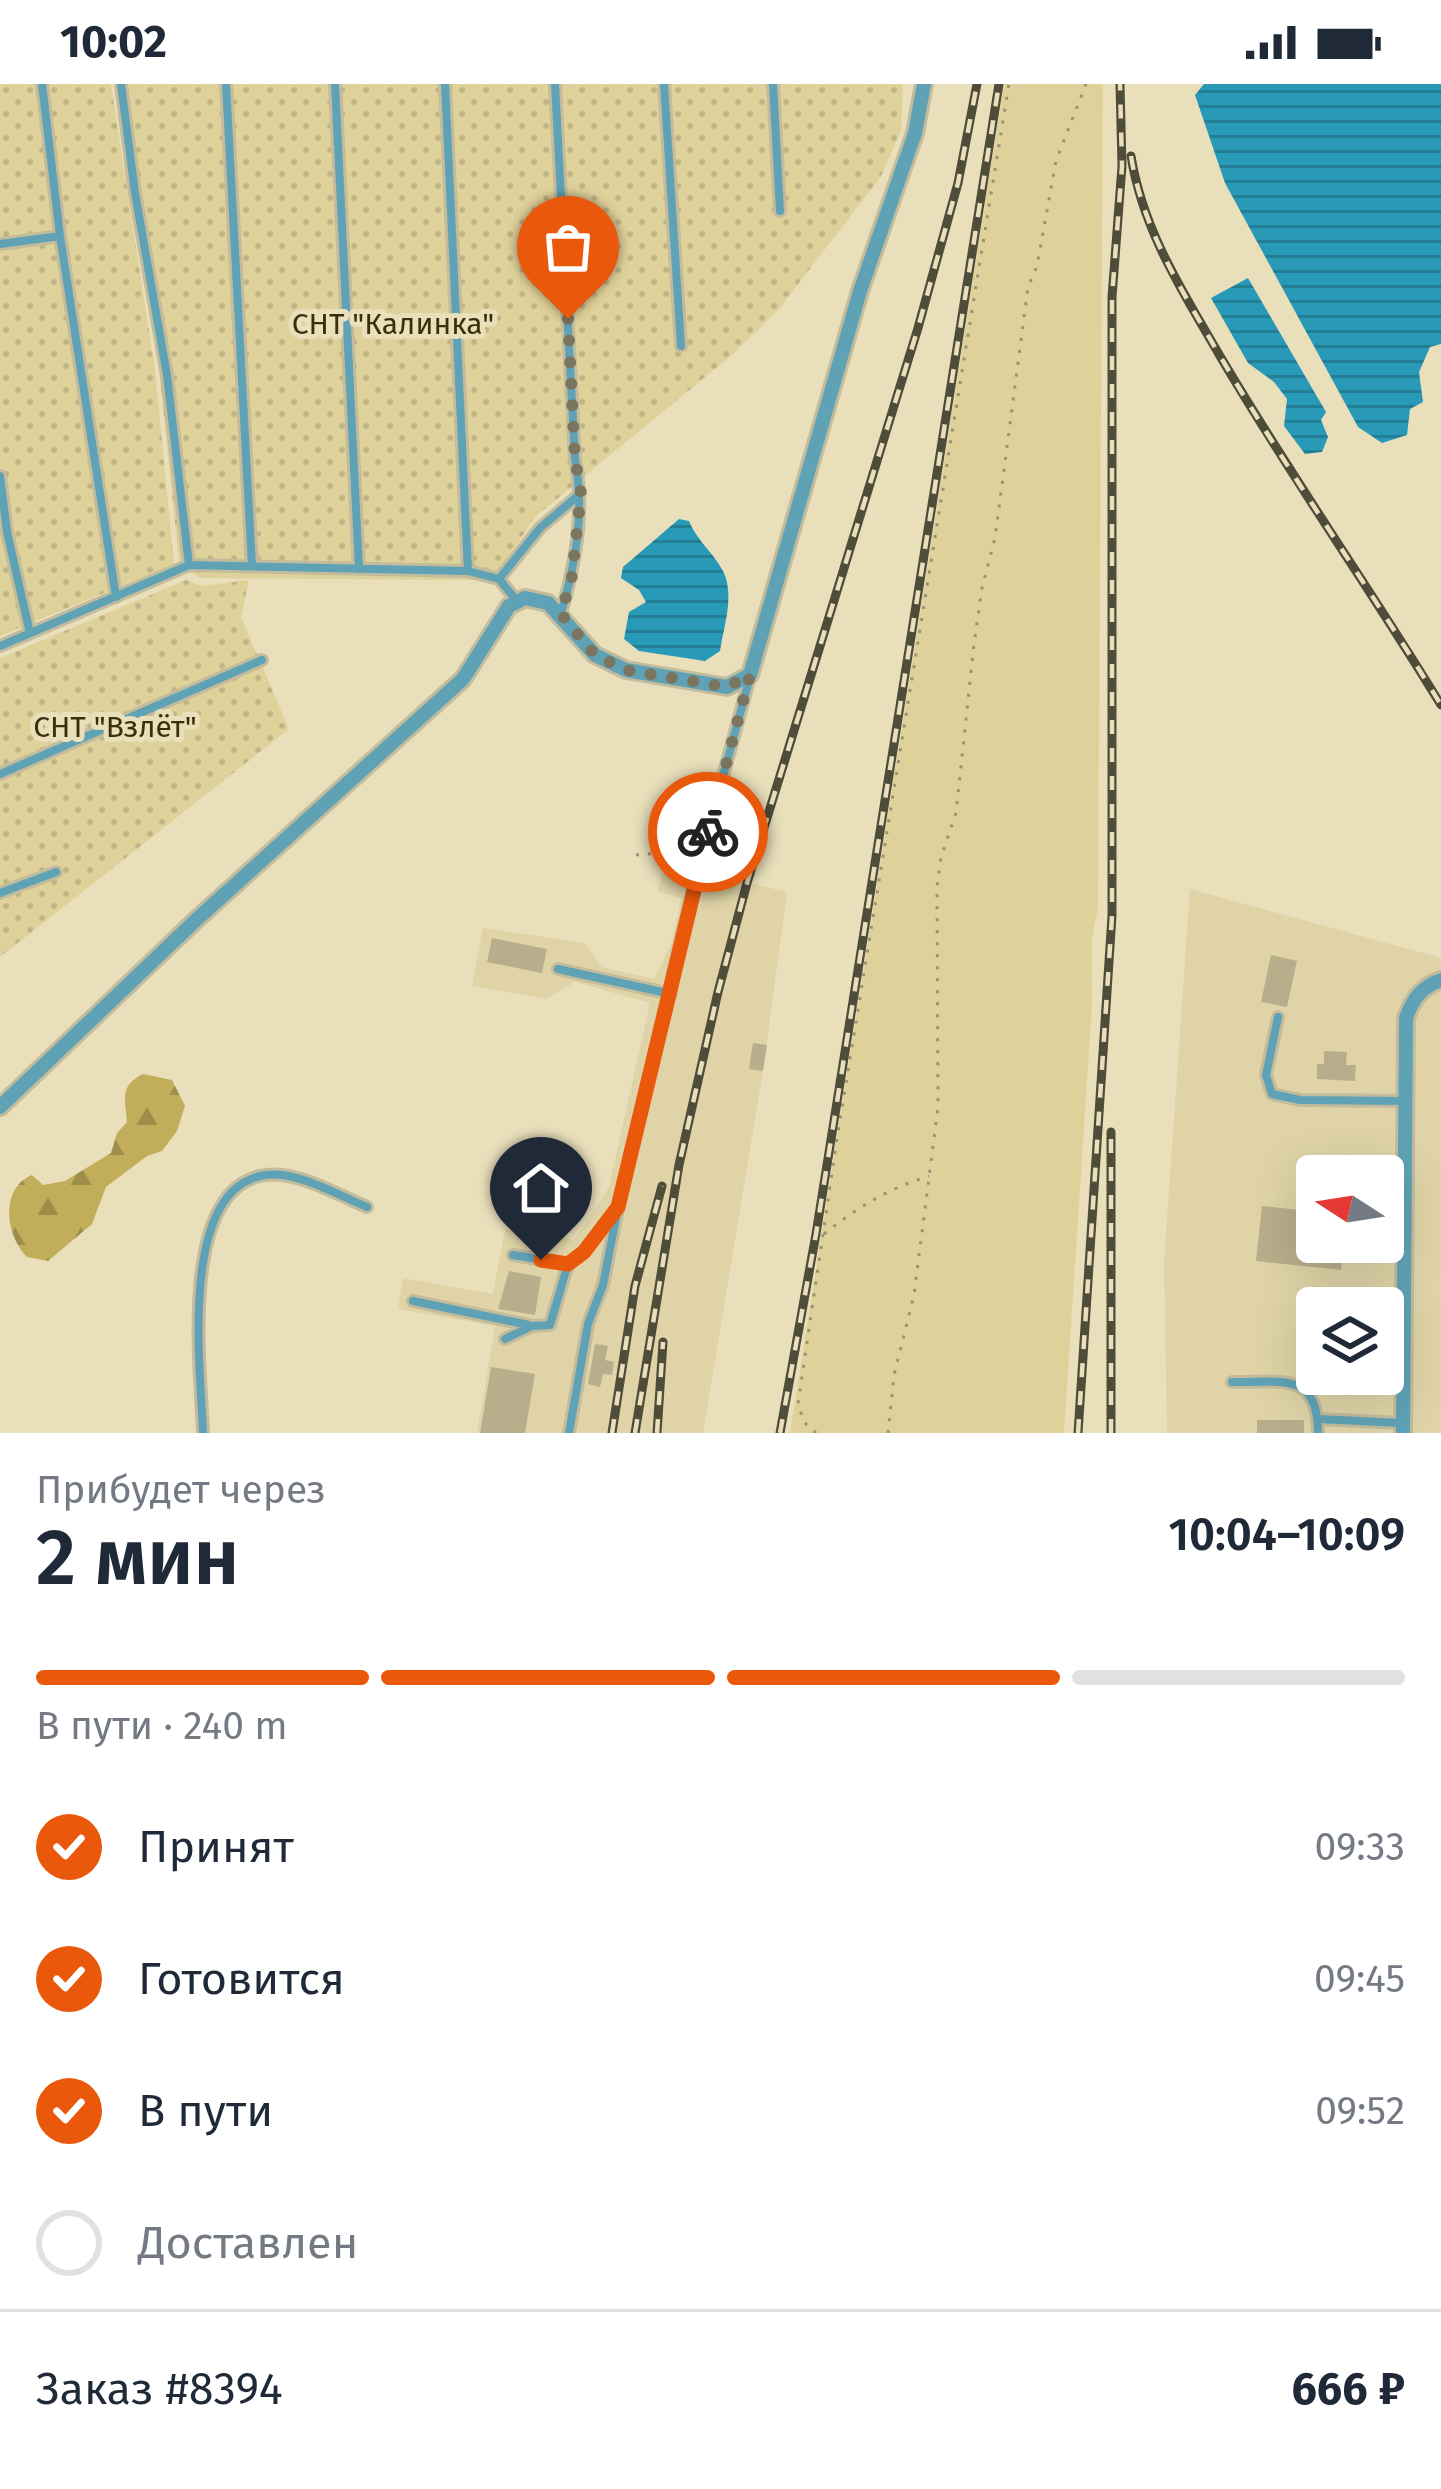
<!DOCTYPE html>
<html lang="ru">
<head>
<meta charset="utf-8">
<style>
  body { margin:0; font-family:"Fira Sans",sans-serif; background:#f2f2f3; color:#1f2937; height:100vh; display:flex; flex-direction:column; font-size:45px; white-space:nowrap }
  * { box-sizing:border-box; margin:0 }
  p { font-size:39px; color:#747a83 }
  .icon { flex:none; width:66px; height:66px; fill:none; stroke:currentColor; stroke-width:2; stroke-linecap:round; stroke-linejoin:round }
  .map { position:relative; height:1349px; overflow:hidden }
  .details { display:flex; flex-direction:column; background:#fff; flex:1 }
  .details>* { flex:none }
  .needle { width:78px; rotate:282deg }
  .controls { position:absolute; left:1296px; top:1071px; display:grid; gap:24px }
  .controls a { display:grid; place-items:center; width:108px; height:108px; border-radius:12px; background:#fff; box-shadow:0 12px 48px #0002; font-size:60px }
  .pin { position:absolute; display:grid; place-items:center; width:102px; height:102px; color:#fff; margin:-123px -51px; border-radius:50% 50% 50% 0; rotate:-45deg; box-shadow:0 0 12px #0007 }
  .pin .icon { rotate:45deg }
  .courier { position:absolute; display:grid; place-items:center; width:120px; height:120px; margin:-60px; border:9px solid #ea580c; border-radius:50%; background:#fff; color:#222; box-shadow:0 3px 15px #0007 }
  .summary em { font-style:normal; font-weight:600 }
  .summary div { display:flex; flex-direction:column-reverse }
  .summary { display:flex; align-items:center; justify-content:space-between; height:204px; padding:0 36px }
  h1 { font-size:78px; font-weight:600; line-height:90px }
  .bar { display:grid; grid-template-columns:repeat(4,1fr); gap:18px 12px; align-content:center; height:144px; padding:0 36px }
  .bar i { height:15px; border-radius:9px; background:#e0e1e3 }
  .bar .current { background:#ea580c }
  .bar p { grid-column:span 4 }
  .line { display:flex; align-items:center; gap:30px; padding:0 36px; border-top:3px solid #e0e1e3 }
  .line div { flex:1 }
  ol { padding:0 36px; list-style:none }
  li { display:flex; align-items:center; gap:36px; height:132px }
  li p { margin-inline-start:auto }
  li .icon { padding:12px; border-radius:50%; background:#ea580c; color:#fff; stroke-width:4 }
  li:last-child { color:#747a83 }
  li i { width:66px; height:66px; border:6px solid #e0e1e3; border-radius:50% }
  .status { display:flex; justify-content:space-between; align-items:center; height:84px; padding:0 60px; background:#fff; direction:ltr }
  .status svg { height:33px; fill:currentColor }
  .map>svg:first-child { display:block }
</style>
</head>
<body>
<div class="status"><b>10:02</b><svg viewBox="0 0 49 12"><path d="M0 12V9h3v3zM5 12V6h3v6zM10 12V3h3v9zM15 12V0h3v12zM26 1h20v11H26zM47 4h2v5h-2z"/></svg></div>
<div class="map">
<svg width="1441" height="1349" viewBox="0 0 1441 1349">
  <defs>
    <pattern id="forest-firs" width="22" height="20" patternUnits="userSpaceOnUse" patternTransform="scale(3)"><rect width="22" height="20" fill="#c2ad5b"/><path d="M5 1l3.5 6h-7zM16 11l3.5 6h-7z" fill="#9f8e4b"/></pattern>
    <pattern id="garden-dots" width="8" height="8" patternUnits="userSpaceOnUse" patternTransform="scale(3)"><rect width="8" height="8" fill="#dfd19a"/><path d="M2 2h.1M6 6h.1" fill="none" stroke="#c0b485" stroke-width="1.8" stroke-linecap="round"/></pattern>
    <pattern id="water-rules" width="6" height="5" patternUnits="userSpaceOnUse" patternTransform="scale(3)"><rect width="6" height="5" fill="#289ab7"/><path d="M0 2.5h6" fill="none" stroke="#247f95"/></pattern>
  </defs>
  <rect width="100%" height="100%" fill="#e9e0bb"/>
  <path fill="#dfd3a7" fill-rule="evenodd" d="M664 780 787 808 763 987 703 1349H477L495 1242 398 1225 403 1194 493 1210 505 1145 574 1156 609 1103 650 919 575 898 547 915 472 902 483 844 585 859 602 883 654 895 671 860 681 814 658 808Z
    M1190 805 1441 874V1349H1167L1164 1178ZM1317 1092H1383V1158H1317ZM1317 1224H1383V1290H1317Z"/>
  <path fill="#dfd19a" d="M1004 0H1103L1098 824 1092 854V921L1064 1349H790Z"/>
  <path fill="url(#forest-firs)" d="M143 990 172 996 185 1022 177 1047 162 1067 147 1072 106 1103 92 1140 48 1177 27 1173C5 1150 0 1104 32 1091L43 1101 65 1097 111 1069 117 1049 127 1038C126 1017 118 1002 143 990Z"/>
  <path fill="url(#garden-dots)" d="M0 0H111L155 286 174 480 0 552Z
    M115 0H903L901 47 880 94 778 226 733 270 535 433 503 481 494 501 477 496 200 494 179 478 159 286Z
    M186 496 203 502 249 496 241 533 289 645 0 873V574Z"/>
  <path fill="url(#water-rules)" d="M1204 0H1441V260L1430 263 1419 288 1423 318 1410 325 1407 351 1382 359 1358 343 1225 99 1195 11Z
    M1248 194 1326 328 1321 336 1328 353 1322 368 1305 370 1284 342 1287 315 1274 298 1248 279 1211 214Z
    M679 435 689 437C697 457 713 468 723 487 735 511 724 541 720 567L705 577 639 567 624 555 629 528 646 518 639 506 621 494 623 483Z"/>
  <path fill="#b7ae8b" d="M492 854 547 865 542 889 487 878Z
    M1271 871 1297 877 1287 923 1261 918Z
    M753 959 767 961 763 987 749 985Z
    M1324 967 1347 968 1346 981H1356L1355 997 1317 995V980H1324Z
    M1262 1122 1317 1128V1158H1344L1341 1186 1256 1177Z
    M509 1187 541 1193 535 1231 498 1225Z
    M595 1260 608 1262 605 1276 614 1278 612 1291 603 1290 600 1303 588 1300Z
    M491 1283 535 1290 525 1349H480Z
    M1257 1336H1304V1349H1257Z"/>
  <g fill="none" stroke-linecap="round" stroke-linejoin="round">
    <defs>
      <path id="lane" d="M42 0 60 152 116 513
        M121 0 135 109 167 291 189 481
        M226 0 252 482
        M335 0 359 485
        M445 0 468 487
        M555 0 575 375C585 428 576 478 561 529
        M664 0 681 262
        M773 0 780 127
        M0 160 60 152
        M0 392 7 448 30 549
        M499 495 540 444 580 410
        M0 562 189 481 468 487 499 495 516 516
        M0 690 262 576
        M0 809 56 788
        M558 885 671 910
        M1278 933 1266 991 1272 1010 1300 1016 1405 1017
        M513 1171 568 1180
        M413 1217 529 1241
        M505 1255 532 1242 550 1241 568 1180 583 1168 618 1123 697 788 750 593
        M1232 1298C1281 1299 1318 1286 1318 1349
        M1318 1335 1401 1339
        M203 1349C201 1288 178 1111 260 1092 294 1084 337 1111 367 1123
        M569 1349 588 1240 603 1201 618 1124"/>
      <path id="street" d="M0 1023 196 836 463 595 509 522 525 514 548 519 595 571 626 586 727 603 750 591 860 207 915 49 924 0
        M1403 1349 1406 934C1413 915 1421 903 1441 896"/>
    </defs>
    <use href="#lane" stroke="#c3bc9c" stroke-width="14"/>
    <use href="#street" stroke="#c3bc9c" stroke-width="20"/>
    <path stroke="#989277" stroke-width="3" stroke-dasharray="3 9" stroke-linecap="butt" d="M636 771 694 766
      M824 1150C858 1123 887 1105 929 1092
      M816 1349 804 1338 798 1320 838 1048 1009 0
      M888 1349 894 1291 914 1211 938 1023 937 802 941 773 956 729 974 560 982 504 995 454 1028 203 1037 182 1056 77 1086 0"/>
    <use href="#lane" stroke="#5fa2b6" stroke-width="8"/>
    <use href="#street" stroke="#5fa2b6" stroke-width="14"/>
    <defs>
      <path id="rail" d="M1131 72C1143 147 1183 208 1220 272 1290 391 1369 503 1441 621
        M612 1349 635 1202 662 1102
        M635 1349 679 1081 718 908 747 799 918 244 958 99 977 0
        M657 1349 663 1258
        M780 1349 816 1150 999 0
        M1078 1349 1112 832V213L1122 82 1120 0
        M1111 1349V1048"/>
    </defs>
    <use href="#rail" stroke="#4f4c3a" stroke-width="9"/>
    <use href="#rail" stroke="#e9e0bb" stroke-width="4.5" stroke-dasharray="14" stroke-linecap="butt"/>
  </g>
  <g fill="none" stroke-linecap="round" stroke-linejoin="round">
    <path stroke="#7a755e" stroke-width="12" stroke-dasharray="0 21.6" d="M568 235 575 375 581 409 572 492 561 530 595 571 626 586 727 603 750 591 708 748"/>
    <path stroke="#ea580c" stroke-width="15" d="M541 1176 568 1180 584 1168 618 1123 708 748"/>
  </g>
  <g text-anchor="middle" stroke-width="10" stroke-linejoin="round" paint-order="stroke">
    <g font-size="30" fill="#39300b" stroke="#e9e0bb">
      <text x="393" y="250">СНТ "Калинка"</text>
      <text x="115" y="653">СНТ "Взлёт"</text>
    </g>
  </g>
</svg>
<div class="controls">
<a><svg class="needle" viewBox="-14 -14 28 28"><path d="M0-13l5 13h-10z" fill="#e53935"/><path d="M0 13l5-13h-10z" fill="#747a83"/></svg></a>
<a><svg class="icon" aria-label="layers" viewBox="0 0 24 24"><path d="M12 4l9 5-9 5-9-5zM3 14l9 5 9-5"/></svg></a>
</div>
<div class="pin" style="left:568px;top:235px;background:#ea580c"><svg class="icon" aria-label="bag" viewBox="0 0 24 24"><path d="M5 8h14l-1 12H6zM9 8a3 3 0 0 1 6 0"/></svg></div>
<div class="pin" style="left:541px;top:1176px;background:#1f2937"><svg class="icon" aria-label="home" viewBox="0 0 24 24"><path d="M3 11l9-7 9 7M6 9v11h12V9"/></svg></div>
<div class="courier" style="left:708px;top:748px"><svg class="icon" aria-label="bike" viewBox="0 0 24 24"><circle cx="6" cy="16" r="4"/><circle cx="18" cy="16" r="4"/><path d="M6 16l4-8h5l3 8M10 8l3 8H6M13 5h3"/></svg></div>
</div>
<section class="details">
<div class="summary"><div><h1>2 мин</h1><p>Прибудет через</p></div><em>10:04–10:09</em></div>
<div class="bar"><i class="current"></i><i class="current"></i><i class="current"></i><i></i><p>В пути · 240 m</p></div>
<ol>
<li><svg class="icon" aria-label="check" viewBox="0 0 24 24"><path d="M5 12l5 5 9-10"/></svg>Принят<p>09:33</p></li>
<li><svg class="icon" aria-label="check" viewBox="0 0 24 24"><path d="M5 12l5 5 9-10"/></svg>Готовится<p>09:45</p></li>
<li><svg class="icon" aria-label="check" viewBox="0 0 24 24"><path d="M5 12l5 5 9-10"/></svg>В пути<p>09:52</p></li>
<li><i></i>Доставлен</li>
</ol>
<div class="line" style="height:156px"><div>Заказ #8394</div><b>666 ₽</b></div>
</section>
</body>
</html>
